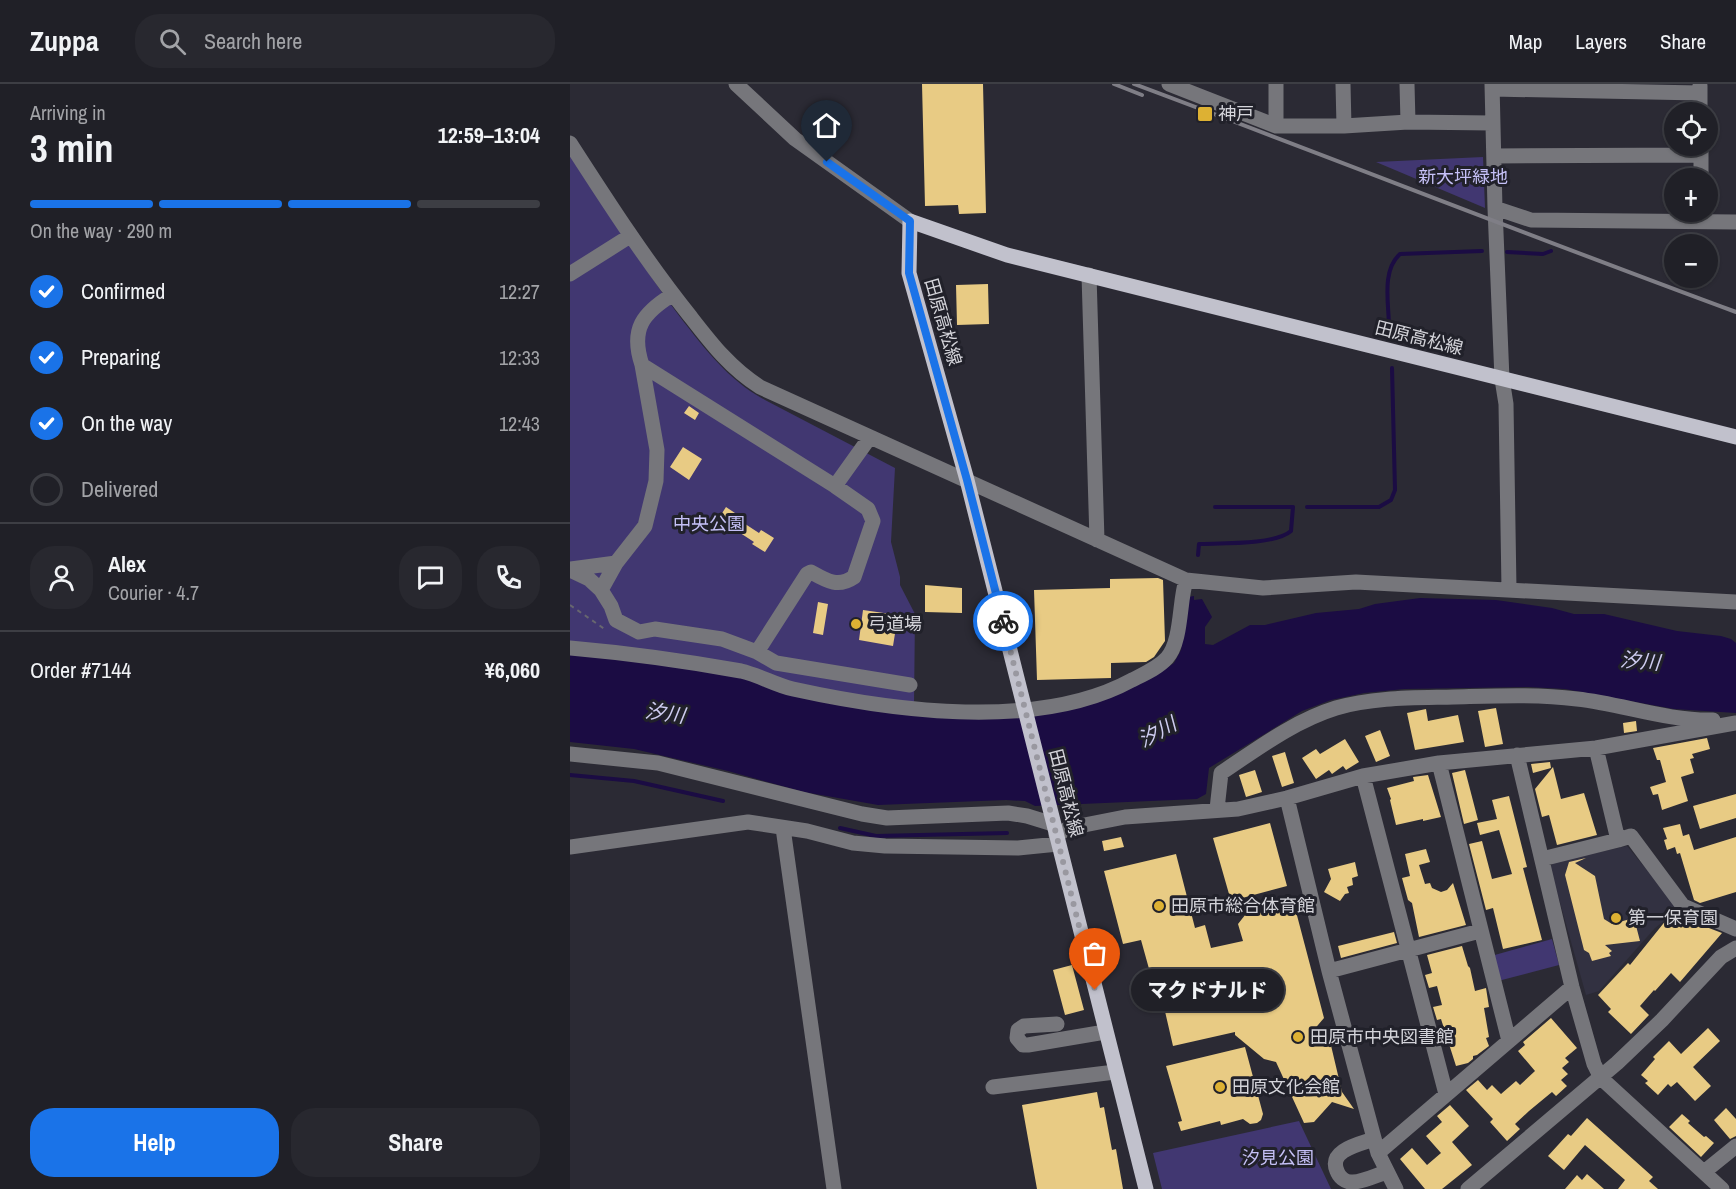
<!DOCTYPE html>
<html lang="en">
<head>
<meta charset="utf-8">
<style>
  body { margin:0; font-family:"Archivo Narrow","Noto Sans JP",sans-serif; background:#28282f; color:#f1f3f6; height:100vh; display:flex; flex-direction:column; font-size:22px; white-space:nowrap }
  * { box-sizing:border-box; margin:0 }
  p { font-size:20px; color:#a2a3a7 }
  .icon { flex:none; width:33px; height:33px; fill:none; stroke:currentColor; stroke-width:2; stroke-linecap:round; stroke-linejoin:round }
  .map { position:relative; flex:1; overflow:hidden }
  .sheet { display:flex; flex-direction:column; background:#202027; width:570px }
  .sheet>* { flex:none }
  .tools { position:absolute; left:1094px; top:18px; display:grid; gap:12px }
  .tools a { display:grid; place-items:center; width:54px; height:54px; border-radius:50%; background:#202027; box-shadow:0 2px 4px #0004,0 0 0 2px #3d3e44; font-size:30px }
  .pin { position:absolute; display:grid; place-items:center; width:51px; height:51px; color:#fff; margin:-62px -26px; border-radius:50% 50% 50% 0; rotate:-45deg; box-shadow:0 0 6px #0007 }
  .pin .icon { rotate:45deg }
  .courier { position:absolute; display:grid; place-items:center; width:60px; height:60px; margin:-30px; border:4px solid #1a73e8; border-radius:50%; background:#fff; color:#222; box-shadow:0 2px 8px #0007 }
  .bubble { position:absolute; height:42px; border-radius:21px; background:#202027; box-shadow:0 2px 4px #0004,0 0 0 2px #3d3e44; font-size:20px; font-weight:800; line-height:42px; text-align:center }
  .headline em { font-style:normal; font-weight:800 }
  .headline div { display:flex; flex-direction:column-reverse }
  .headline { display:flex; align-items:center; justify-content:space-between; height:102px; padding:0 30px }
  h1 { font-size:39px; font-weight:800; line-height:45px }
  .bar { display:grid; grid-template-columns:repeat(4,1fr); gap:9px 6px; align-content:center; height:72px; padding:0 30px }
  .bar i { height:8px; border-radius:4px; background:#3d3e44 }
  .bar .selected { background:#1a73e8 }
  .bar p { grid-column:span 4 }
  .line { display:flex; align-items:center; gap:15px; padding:0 30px; border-top:2px solid #3d3e44 }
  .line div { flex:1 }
  .round { display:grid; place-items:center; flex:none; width:63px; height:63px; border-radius:24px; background:#28282f }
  ol { padding:0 30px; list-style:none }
  li { display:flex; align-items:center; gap:18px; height:66px }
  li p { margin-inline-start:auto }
  li .icon { padding:6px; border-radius:50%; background:#1a73e8; color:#fff; stroke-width:4 }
  li:last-child { color:#a2a3a7 }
  li i { width:33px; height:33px; border:3px solid #3d3e44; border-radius:50% }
  .cta { display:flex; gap:12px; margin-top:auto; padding:12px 30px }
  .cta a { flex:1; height:69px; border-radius:24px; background:#1a73e8; color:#fff; font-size:24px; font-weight:800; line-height:69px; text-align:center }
  .cta a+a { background:#28282f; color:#f1f3f6 }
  header { display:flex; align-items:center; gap:36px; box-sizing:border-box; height:84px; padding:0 30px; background:#202027; border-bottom:2px solid #3d3e44 }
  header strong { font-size:28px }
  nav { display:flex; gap:33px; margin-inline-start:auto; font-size:21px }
  .search { width:420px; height:54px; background:#28282f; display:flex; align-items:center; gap:15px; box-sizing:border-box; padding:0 21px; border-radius:24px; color:#a2a3a7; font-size:22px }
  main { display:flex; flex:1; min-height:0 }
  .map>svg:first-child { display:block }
</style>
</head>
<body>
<header>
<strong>Zuppa</strong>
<div class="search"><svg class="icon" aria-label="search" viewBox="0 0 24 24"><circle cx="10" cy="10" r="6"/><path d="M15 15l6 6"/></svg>Search here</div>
<nav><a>Map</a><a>Layers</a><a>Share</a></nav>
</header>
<main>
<section class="sheet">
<div class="headline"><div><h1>3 min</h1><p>Arriving in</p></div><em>12:59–13:04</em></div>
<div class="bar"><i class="selected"></i><i class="selected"></i><i class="selected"></i><i></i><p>On the way · 290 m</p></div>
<ol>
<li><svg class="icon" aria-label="check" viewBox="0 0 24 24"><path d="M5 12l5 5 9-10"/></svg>Confirmed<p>12:27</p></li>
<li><svg class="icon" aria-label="check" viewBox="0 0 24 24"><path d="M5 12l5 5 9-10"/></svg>Preparing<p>12:33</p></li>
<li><svg class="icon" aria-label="check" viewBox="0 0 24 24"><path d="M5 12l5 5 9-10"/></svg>On the way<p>12:43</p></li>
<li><i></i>Delivered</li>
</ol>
<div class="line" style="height:108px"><a class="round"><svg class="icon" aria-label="person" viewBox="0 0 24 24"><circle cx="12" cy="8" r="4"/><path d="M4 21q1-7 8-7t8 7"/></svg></a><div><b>Alex</b><p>Courier · 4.7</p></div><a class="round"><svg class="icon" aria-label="chat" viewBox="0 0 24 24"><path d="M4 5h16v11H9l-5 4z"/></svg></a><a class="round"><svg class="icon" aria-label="phone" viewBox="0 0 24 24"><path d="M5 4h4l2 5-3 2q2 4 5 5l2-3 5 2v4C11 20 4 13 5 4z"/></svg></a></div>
<div class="line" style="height:78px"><div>Order #7144</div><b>¥6,060</b></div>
<div class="cta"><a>Help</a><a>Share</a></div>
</section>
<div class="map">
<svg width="1166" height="1105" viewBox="0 0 1166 1105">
  <rect width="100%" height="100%" fill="#2b2a34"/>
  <path fill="#323141" d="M1057 762 1109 825 1085 844 1029 907 1016 911 980 783 984 778Z"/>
  <path fill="#413771" d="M0 67C36 123 70 180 110 233 135 265 158 296 195 316L325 384 321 458 330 493V501L345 530 344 621 0 559Z
    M913 73 915 124 806 78Z
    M982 855 989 881 928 897 921 872Z
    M729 1037 761 1105H592L583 1069Z"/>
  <path fill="#1b0c43" d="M624 512V516L632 515 642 533 635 543V560L643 561 680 541H695L746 529 789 525 805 520 850 514 926 516 982 524 1004 530H1034L1107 547 1151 552 1161 555 1166 559V629L1104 625 995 605 959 603 834 605 794 609 761 616 732 627 639 684 636 710 627 715 465 722 455 717 436 716 308 721 234 708 158 687 64 665 0 658V568L48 572 417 633 583 593 604 579 611 566 618 513Z"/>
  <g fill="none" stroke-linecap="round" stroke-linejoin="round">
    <path stroke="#1b0c43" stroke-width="4" d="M937 168 973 170 981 167
      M819 244C819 220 811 187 830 170L912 167
      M737 423H809L821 416 825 406 822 284
      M628 471 629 460C651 459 705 461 721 447L723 423H645
      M0 691 64 697 153 717
      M270 744 306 752 437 749"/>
  </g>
  <path fill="#e8cb84" d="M352 0H413L416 129 389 130 388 121 355 122Z
    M418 200 419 240 387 241 386 201Z
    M119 322 129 329 125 336 114 329Z
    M113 363 132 375 119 396 100 383Z
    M156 423 168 431 166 434 189 449 191 446 204 454 195 468 182 460 184 458 161 443 159 445 147 437Z
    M588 494 593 496 595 557 584 573 576 578 541 579V594L467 596 464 506 540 504V495Z
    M355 501 392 504V529L355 528Z
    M248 518 258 520 253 551 243 549Z
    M293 526 328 531 323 562 289 556Z
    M926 624 933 660 915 663 908 627Z
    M856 625 858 637 888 631 894 658 845 666 837 629Z
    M1066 637 1067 647 1054 649 1053 639Z
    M810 646 820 672 806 678 795 652Z
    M1137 654 1140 665 1122 670 1124 674 1120 675 1124 689 1111 693 1118 717 1092 726 1088 710 1083 711 1080 703 1096 698 1090 676H1087L1083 664Z
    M775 655 789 678 776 686 773 682 762 690 759 686 746 695 732 674 746 665 750 670Z
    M715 668 724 699 712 703 702 672Z
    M980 678 981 684 963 689 961 680Z
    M983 683 991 715 1014 709 1027 751 987 761 979 731 972 733 965 705Z
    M685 686 692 708 676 713 669 691Z
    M895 686 908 736 894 740 882 689Z
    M858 691 871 733 853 737V735L826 741 820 716 821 715 817 704 844 697 843 693Z
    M1166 710V734L1130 745 1123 722Z
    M939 712 957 783 953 784 972 856 933 865 923 824 916 826 899 760 912 757 922 795 942 790 929 746 910 751 907 739 927 735 922 716Z
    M700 739 717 802 661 817 643 754Z
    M1110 740 1113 752 1119 750 1124 766 1166 753V808L1130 819 1124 816 1110 769 1107 770 1105 763 1097 766 1094 756 1097 755 1093 744Z
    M551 753 554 763 534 767 532 757Z
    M856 765 860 778 849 781 855 800 860 799 862 804 871 808 877 806 883 799 896 841 849 853 842 819 838 816 832 794 840 792 835 770Z
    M606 770 625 844 635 841 641 864 673 857 668 840 679 826 685 831 707 822 708 824 724 820 754 934 742 948 759 953 772 1008 784 1025 762 1018 744 1038 734 1039 706 978 694 975 665 951V948L603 962 591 910H586L571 856 553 860 534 787Z
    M1016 774 1005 779 1025 792 1034 835 1042 840 1064 834 1070 857 1035 861 1042 867 1039 869 1041 872 1022 877 1019 869 1014 866 995 791 999 778Z
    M785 778 788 792 782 794 783 801 777 803 779 809 775 810 770 817 754 808 761 795 758 785Z
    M1108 830 1129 843 1131 841 1152 849 1110 898 1101 889 1085 907 1084 906 1070 922 1079 931 1061 950 1038 928 1041 925 1028 911 1058 879 1060 881 1097 835 1102 837Z
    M824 848 827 859 771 874 768 862Z
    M892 862 898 882 900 884 905 907 916 904 919 923 914 924 919 953 916 954 919 962 907 971 903 972V975L898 979 886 982 871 935 867 936 863 923 872 921 867 902 859 904 855 891 862 889 857 871Z
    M502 881 514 926 495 931 483 886Z
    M981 934 1007 964 995 974 999 978 992 984 998 990 991 996 997 1002 986 1012 982 1008 959 1027 945 1040 950 1045 937 1057 920 1038 923 1035 896 1006 908 996 917 1006 922 1001 931 1010 946 997 950 1001 965 987 948 967 955 961 953 958Z
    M1138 944 1150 957 1123 983 1141 1002 1125 1017 1107 998 1101 1003 1098 1000 1088 1011 1075 999 1078 997 1071 991 1085 975 1083 973 1099 957 1111 970Z
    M675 963 693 1030 691 1036 687 1039 680 1040 673 1035 651 1041 650 1037 611 1047 608 1038 612 1037 596 982Z
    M527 1008 530 1024 534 1023 542 1066 546 1065 553 1105H467L452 1021Z
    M880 1021 899 1042 882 1058 902 1081 872 1105H855L830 1075 842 1064 857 1081 871 1069 856 1052 872 1038 867 1032Z
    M1156 1024 1166 1035V1052L1160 1055 1144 1036Z
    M1112 1030 1120 1037 1118 1039 1134 1053 1136 1052 1144 1059 1131 1073 1099 1043Z
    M1017 1034 1083 1093 1079 1097 1088 1105H1048L1055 1096 1015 1061 994 1086 978 1072 998 1050 1001 1052Z
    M1017 1090 1034 1105H995L1007 1091 1012 1096Z"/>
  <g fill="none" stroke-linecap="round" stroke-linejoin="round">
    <path stroke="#67666f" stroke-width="2" stroke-dasharray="4.5 4.5" stroke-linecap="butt" d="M0 521 36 546"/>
    <path stroke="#76767b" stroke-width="15" d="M166 0 225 55 340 137
      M599 0 706 42H774L838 38 922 39
      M773 0 774 42
      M837 0 838 38
      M922 0 925 124 932 295 936 320 939 505
      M1130 2V28
      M923 5 1130 9
      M706 42V0
      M0 59C38 118 76 177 120 232 141 259 160 284 190 303L616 496 693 504 786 498 1166 518
      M1131 62V94
      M924 72 1131 71
      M925 124 961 136 1166 138
      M0 190 60 152
      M519 191 527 456
      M102 211C73 229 60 245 72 281L265 402 298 425 303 437 284 493C268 504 257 497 241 488L237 490 187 568
      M265 402 300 353
      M46 479 31 506 41 522 46 536 69 548 85 545 152 555 187 568 206 579 340 601
      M0 485 46 479 75 442 86 397 87 366 72 281
      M0 486 19 495 31 506
      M0 564C57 569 115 577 171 587 189 591 205 601 223 605 323 627 469 647 562 596 574 590 588 584 597 574 612 557 609 518 616 496
      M1026 664 1048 756 1061 752 1113 822 1166 845
      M0 670 88 679 292 730 317 734 438 729 457 732 483 740
      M947 671 1002 903 1024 980 1031 994 1152 1105
      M869 679 939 957
      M793 692 876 1010
      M717 714 759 887 808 1069 826 1105
      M647 725 651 689C687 665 724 637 766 624 804 613 845 614 884 613 925 612 966 610 1007 615 1053 620 1096 637 1143 636
      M213 744 264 1105
      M486 751 499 744 555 733 668 725 717 714 793 692 869 679 1026 664 1166 639
      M0 763 178 738 237 747 283 759 315 762 448 764 488 760
      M972 775 1048 756
      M759 887 910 847
      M487 940 454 942 448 946 447 954 453 961H458L535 948
      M423 1003 545 988
      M804 1055C790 1060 758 1066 767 1087 769 1093 775 1098 781 1098 792 1099 806 1091 817 1088
      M808 1069 1002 903
      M1134 1088 1166 1062
      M898 1105 1047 979 1092 936 1151 873 1166 864"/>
    <path stroke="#c1c1cc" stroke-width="15" d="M576 1105 397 396 339 189 340 137 437 171 1166 353"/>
    <path stroke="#7f7e86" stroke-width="4" d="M544 0 572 11
      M564 0C765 75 965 154 1166 228"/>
  </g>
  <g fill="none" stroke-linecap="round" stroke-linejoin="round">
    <path stroke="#9998a0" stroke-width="6" stroke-dasharray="0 10.8" d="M433 537 525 906"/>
    <path stroke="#1a73e8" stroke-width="8" d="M257 78 340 137 339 189 397 396 433 537"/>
  </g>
  <g fill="#ddb133" stroke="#21212a" stroke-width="2">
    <rect x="627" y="22" width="16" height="16" rx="3"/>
    <circle cx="286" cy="540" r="6"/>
    <circle cx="589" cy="822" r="6"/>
    <circle cx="1046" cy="834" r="6"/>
    <circle cx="728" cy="953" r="6"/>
    <circle cx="650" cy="1003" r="6"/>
  </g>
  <g text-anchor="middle" stroke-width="6" stroke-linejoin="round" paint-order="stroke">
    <g font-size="18" fill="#d4d4da" stroke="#21212a" text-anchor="start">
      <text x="648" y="36">神戸</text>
      <text x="298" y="546">弓道場</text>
      <text x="601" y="828">田原市総合体育館</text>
      <text x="1058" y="840">第一保育園</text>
      <text x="740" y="959">田原市中央図書館</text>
      <text x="662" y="1009">田原文化会館</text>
    </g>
    <g font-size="18" fill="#c5c0f6" stroke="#21212a">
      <text x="893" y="99">新大坪緑地</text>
      <text x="139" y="446">中央公園</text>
      <text x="708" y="1080">汐見公園</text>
    </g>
    <g font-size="18" fill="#d4d4da" stroke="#21212a">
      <text transform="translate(373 238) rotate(74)" y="6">田原高松線</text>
      <text transform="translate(849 254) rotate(14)" y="6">田原高松線</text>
      <text transform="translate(496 709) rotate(76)" y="6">田原高松線</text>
    </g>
    <g font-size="20" font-style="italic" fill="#ceccf0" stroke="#21212a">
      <text transform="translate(1070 577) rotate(5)" y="7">汐川</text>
      <text transform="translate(95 629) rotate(8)" y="7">汐川</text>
      <text transform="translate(587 648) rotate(-29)" y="7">汐川</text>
    </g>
  </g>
</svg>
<div class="tools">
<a><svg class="icon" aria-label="locate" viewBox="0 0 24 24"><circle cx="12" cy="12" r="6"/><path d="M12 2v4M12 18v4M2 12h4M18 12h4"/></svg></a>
<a>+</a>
<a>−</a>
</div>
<div class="pin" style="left:525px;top:906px;background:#ea580c"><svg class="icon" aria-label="bag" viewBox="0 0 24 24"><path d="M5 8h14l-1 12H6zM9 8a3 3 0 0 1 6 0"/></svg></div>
<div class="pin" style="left:257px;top:78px;background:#1f2937"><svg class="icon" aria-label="home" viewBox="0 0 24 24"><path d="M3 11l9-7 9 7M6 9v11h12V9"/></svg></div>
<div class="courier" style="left:433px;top:537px"><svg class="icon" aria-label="bike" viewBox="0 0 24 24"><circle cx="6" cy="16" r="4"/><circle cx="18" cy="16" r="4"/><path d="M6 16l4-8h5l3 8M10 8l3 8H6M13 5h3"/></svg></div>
<div class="bubble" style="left:561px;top:885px;width:153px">マクドナルド</div>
</div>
</main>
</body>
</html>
